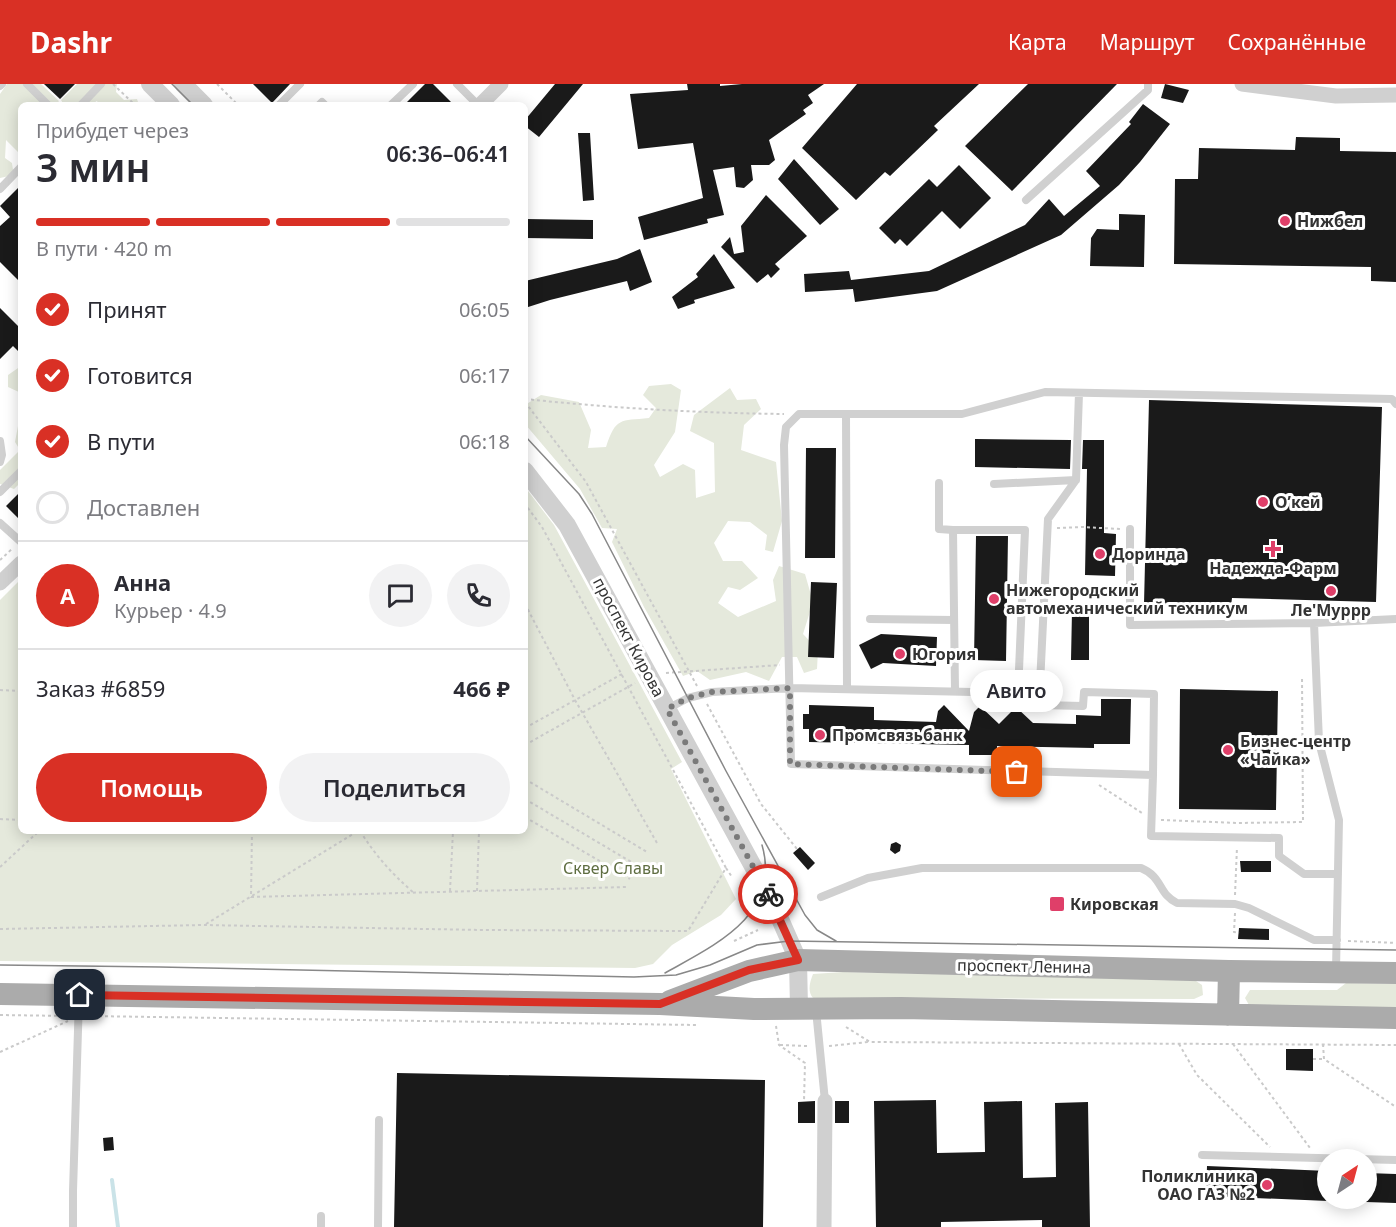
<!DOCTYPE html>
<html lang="ru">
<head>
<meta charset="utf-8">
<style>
  body { margin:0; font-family:"Noto Sans",sans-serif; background:#f2f2f3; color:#2b2b33; height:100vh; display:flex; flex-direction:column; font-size:22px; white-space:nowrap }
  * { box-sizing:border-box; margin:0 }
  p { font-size:20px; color:#7c7c81 }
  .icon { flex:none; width:33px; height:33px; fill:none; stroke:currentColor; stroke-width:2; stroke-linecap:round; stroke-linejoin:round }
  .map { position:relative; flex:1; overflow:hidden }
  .panel { position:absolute; left:18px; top:18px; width:510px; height:732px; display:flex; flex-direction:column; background:#fff; border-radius:9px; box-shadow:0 3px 15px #0003 }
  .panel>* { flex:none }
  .needle { width:39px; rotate:36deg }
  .fabs { position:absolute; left:1317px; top:1065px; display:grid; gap:12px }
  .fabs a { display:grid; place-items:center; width:60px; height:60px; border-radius:50%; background:#fff; box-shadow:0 3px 15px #0003; font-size:30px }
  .pin { position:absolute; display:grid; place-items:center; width:51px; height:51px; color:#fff; margin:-26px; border-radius:12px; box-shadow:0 3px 9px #0006 }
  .courier { position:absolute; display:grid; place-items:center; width:60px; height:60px; margin:-30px; border:4px solid #d93025; border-radius:50%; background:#fff; color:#222; box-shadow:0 2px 8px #0007 }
  .bubble { position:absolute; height:42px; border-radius:21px; background:#fff; box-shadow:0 3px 15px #0003; font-size:20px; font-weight:600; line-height:42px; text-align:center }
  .headline em { font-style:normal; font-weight:600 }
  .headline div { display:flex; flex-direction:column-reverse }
  .headline { display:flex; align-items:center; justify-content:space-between; height:102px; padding:0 18px }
  h1 { font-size:39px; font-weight:600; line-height:45px }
  .bar { display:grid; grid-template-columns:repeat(4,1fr); gap:9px 6px; align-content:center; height:72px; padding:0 18px }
  .bar i { height:8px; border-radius:4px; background:#e1e1e2 }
  .bar .current { background:#d93025 }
  .bar p { grid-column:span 4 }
  .line { display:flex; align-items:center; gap:15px; padding:0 18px; border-top:2px solid #e1e1e2 }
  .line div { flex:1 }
  .round { display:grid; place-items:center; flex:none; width:63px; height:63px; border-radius:32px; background:#f2f2f3 }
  ol { padding:0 18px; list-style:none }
  li { display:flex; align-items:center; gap:18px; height:66px }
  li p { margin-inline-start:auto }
  li .icon { padding:6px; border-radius:50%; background:#d93025; color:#fff; stroke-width:4 }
  li:last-child { color:#7c7c81 }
  li i { width:33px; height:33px; border:3px solid #e1e1e2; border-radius:50% }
  .action { display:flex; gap:12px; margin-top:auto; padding:12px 18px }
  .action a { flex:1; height:69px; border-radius:36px; background:#d93025; color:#fff; font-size:24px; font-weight:600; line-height:69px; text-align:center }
  .action a+a { background:#f2f2f3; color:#2b2b33 }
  header { display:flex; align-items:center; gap:36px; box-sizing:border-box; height:84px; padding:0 30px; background:#d93025; color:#fff }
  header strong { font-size:28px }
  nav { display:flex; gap:33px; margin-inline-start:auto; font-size:21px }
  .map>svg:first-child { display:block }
</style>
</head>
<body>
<header>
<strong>Dashr</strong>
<nav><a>Карта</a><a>Маршрут</a><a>Сохранённые</a></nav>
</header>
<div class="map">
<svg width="1396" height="1143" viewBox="0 0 1396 1143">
  <rect width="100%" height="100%" fill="#fff"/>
  <path fill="#e5e9dc" d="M7 0H41L59 17 56 21H21V71L6 56 5 74 12 79 13 86 9 92 0 94V10Z
    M77 0H117L116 8 124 16 137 15 139 21H104L96 17 95 21H64L61 16Z
    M21 282V309L8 303V291Z
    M671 300 681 306 675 348 654 381 660 393 683 380 695 386 696 414 715 408 714 359 690 347 694 331 730 304 737 316 756 315 761 325 744 341 741 366 776 378 782 437 773 468 765 466 767 451 750 438 728 437 714 459 723 477H742L758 494 740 506 728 503 718 519 738 533 776 517 773 496 779 482 805 490 813 518 803 550 818 566 817 585 804 589 797 573H782L769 597 746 588 710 596 697 587 683 592 644 523 612 458 617 445 602 444 580 405 525 340V321L541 311 579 318 591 346 588 364 606 363C616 333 620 337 649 334L656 324 643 311 649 302Z
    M21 339V398L14 405 0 400V386L20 366 15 358 18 342Z
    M525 403 554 441 682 678 671 685 736 815 721 831 672 861 653 880 635 884 0 877V516L21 495V747H525Z
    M843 888 1193 895 1202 901 1203 911 1194 915 813 914C807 907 810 898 813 890Z
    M1346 899 1396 900V925L1249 921 1245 914 1250 906H1337Z"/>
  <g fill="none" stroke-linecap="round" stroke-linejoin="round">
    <path stroke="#cae3e8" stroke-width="4" d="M112 1096 118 1143"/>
  </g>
  <path fill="#1a1a1a" d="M44 0H75L60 15Z
    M253 0H290L272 19Z
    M425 0H433L454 21H404Z
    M555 0H583L539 53 525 42V36Z
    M687 0H720V2L742 0H824L808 11 813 19 803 26 806 30 769 56 775 76 769 81H751L753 96 744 104 736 103 734 83 713 86 724 131 707 135 708 139 644 156 638 133 703 114 693 59 638 65 630 10 688 6Z
    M857 0H979L934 42 938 46 890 92 885 88 856 116 802 64Z
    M1028 0H1117L1012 107 965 62Z
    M1165 0 1189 6 1183 19 1161 14Z
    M1143 20 1170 40 1140 78 1119 101 1061 151 937 207 855 218 853 205 805 208 804 190 849 187 851 196 929 187 1025 141 1049 115 1064 132 1100 102 1086 87 1131 40 1129 38Z
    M578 49H590L594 116 583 117Z
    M1296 53 1340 54V67L1396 68V198L1371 197V183L1174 180 1175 95H1198L1199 64 1295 66Z
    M794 75 839 125 820 141 778 95Z
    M959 81 991 114 960 145 942 127 907 162 900 155 895 160 879 144 929 95 937 103Z
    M21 101V199L0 178V142L10 133 0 122Z
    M766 111 807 152 775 180 780 185 771 194 768 190 757 199 721 163 730 153 734 170 744 168 741 142Z
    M1119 130 1145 131 1144 183 1090 182 1091 154 1097 145 1119 146Z
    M525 135 593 136V155L525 154Z
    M640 165 652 198 630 207 627 197 550 216 525 224V197L617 175Z
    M714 170 735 204 694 216 695 219 678 225 672 213 698 193 696 190Z
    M0 224 21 245V270L13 262 0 275Z
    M1149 316 1382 323 1376 518 1232 514 1231 522 1144 520Z
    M975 355 1071 356 1070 385 975 383Z
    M1083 356H1104V449L1116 450 1115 492 1085 491 1087 385H1082Z
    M806 364H836L835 474H805Z
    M21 407V437L6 422Z
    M976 452H1008L1006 577 974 576Z
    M811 498 837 499 834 574 808 573Z
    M1072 527H1089V576H1071Z
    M881 550 937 553 936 582 883 579 871 585 859 561Z
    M1180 605 1278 607 1276 726 1179 725Z
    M1101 615H1131L1130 660H1094V664L997 662V671H969V661L809 658V645H803V630H809V621L874 623V636L936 638 938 627 944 621 969 647 974 628 980 622 999 640 1016 623 1033 639 1076 640V631L1101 632Z
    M896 758 901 761 900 767 895 770 890 766 891 760Z
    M800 763 815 779 808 786 793 769Z
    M1240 777H1271V788H1241Z
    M1239 844 1269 845V856L1238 855Z
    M1286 965H1313V987L1286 986Z
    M397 989 765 996 763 1143H394Z
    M936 1016 937 1069 985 1068 984 1018 1022 1017 1023 1094 1056 1093 1055 1019 1088 1018 1090 1143H1042V1136L941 1138V1143H876L874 1017Z
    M815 1017V1039H798V1018Z
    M835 1017H849V1039H835Z
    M113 1053 114 1066 104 1067 103 1054Z
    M1207 1082 1328 1087V1117L1206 1112Z
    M1366 1089 1396 1090V1119L1366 1118Z"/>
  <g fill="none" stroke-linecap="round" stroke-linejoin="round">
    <path stroke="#cacaca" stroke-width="2" stroke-dasharray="3 3" stroke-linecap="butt" d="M113 0 135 21
      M217 0 238 21
      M525 315C611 324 697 329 784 330
      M525 318 586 398 697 602
      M1057 444 1082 443 1120 445
      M0 476 13 464
      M525 520 575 616 657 759
      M666 589 780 581
      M0 606 21 607
      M707 620 761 720 797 765
      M525 644 622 590
      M525 661 635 599
      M525 695 647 768
      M1099 701 1142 729
      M525 715 638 782
      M525 733 630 795
      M0 735 21 736
      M1161 736 1238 739 1303 738 1302 592
      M252 747 251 813 627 803
      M360 747C376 772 391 789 414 809
      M0 783 39 747
      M726 784 732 793
      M450 807 453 747
      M477 807 479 747
      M1235 811 1237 763
      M1235 829 1234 848 1239 849
      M206 840 358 747
      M0 845 203 841 482 846 688 847 726 784 542 443 525 420
      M734 857 758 846
      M1348 857 1396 859
      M0 931 69 932
      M87 932 696 941
      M776 942 779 961 805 979 804 1017
      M846 943 870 958 1396 961
      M1179 960 1197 991 1270 1063
      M1233 960 1310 1064
      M1323 960 1324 975 1396 1023
      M780 961 807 962
      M829 962 868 958
      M0 968 68 937
      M1313 975H1324"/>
    <path stroke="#d0d0d0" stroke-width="8" d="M27 0 48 21
      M457 0 478 21
      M0 2 2 0
      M81 21 101 0
      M279 21 300 0
      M319 21 322 18 325 21
      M391 21 413 0
      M0 105 21 83
      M1026 116 1148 6V0
      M846 330 847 605
      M0 357 2 371 0 378
      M939 399V445L953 446
      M994 400 1076 396
      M0 408 21 387
      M0 439 21 458
      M1130 445V541L1314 539
      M870 535 954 536
      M955 607 953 446H1025L1018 609
      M1039 621 1048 435 1076 396 1079 309
      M667 625 688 614 712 608 790 604 1018 609 1039 621 1083 622 1084 608 1154 610 1153 691 791 680 784 361 786 343 799 330H962L1045 308 1392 315 1396 320
      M1153 691 1151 752 1279 754V772L1304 790H1338
      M821 813 868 794 922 784H1141C1163 793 1158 810 1177 819L1235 820 1249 824 1314 856H1337
      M1336 886 1339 736 1319 658 1314 539 1396 535
      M816 926 825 1017
      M1202 1071 1396 1076
      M73 1143V1107L79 914
      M321 1143V1132
      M378 1143 379 1036"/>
    <path stroke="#d0d0d0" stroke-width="15" d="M1242 0 1336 12 1396 11
      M480 21 501 0
      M0 499 21 479
      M824 1143 825 1017"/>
    <path stroke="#d0d0d0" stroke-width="18" d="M150 0 171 21
      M183 0 204 21
      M525 387 567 441 773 819 798 876 799 924"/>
    <path stroke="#ababab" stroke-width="22" d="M0 910 660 920 754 925 901 924 1396 934
      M670 917 749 887 798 876 1229 887 1396 889
      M1228 931 1229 887"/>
    <path stroke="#888" stroke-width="1.5" d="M172 0 193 21
      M525 352 579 410 592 430 726 687 805 831 817 846 836 857
      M0 881 160 883 634 893 676 891 710 881 757 861 789 857 1396 866
      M665 889C715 861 782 831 762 761"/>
  </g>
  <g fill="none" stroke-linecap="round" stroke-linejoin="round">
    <path stroke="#7a7a7a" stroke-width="6" stroke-dasharray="0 10.8" d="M768 810 667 625 688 614 712 608 790 604V680L1017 688"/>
    <path stroke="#d93025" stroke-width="8" d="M80 911 660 920 749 886 798 876 768 810"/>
  </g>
  <g fill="#df3f69" stroke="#fff" stroke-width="2">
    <circle cx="1285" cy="137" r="6"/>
    <circle cx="1263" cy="418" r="6"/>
    <path d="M1270 456h6v6h6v6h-6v6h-6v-6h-6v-6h6z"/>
    <circle cx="1100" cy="470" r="6"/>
    <circle cx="1331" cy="507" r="6"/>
    <circle cx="994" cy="515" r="6"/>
    <circle cx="900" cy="570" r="6"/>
    <circle cx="820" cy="651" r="6"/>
    <circle cx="1228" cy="666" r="6"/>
    <rect x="1049" y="812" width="16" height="16" rx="3"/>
    <circle cx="1267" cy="1101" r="6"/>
  </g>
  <g text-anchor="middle" stroke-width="6" stroke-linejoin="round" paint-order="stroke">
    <g font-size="16" font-weight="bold" fill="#333" stroke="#fff" text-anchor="start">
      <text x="1297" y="143">Нижбел</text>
      <text x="1275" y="424">О’кей</text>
      <text x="1112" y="476">Доринда</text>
      <text x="1273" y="490" text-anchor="middle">Надежда-Фарм</text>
      <text x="1006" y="512">Нижегородский<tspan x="1006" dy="18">автомеханический техникум</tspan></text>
      <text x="1331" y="532" text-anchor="middle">Ле'Муррр</text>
      <text x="912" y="576">Югория</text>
      <text x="832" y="657">Промсвязьбанк</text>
      <text x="1240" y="663">Бизнес-центр<tspan x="1240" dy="18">«Чайка»</tspan></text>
      <text x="1070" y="826">Кировская</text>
      <text x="1255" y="1098" text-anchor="end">Поликлиника<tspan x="1255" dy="18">ОАО ГАЗ №2</tspan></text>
    </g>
    <g font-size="16" fill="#333" stroke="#fff">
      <text transform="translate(629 553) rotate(62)" y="6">проспект Кирова</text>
      <text transform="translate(1024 882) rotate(1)" y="6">проспект Ленина</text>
    </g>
    <g font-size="16" fill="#5e6d41" stroke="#fff">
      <text x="613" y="790">Сквер Славы</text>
    </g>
  </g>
</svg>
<div class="fabs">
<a><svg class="needle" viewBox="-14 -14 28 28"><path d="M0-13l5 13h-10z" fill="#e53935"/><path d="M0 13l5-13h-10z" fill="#7c7c81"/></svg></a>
</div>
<div class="pin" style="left:1017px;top:688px;background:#ea580c"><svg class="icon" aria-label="bag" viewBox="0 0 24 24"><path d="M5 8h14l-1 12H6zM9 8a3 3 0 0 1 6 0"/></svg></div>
<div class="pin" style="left:80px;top:911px;background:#1f2937"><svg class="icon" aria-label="home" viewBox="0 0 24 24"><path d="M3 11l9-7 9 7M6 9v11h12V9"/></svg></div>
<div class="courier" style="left:768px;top:810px"><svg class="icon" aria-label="bike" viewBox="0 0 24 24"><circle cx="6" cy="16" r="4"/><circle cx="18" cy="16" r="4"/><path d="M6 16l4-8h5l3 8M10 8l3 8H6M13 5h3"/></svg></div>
<div class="bubble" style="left:970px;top:586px;width:93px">Авито</div>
<section class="panel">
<div class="headline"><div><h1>3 мин</h1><p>Прибудет через</p></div><em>06:36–06:41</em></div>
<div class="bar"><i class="current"></i><i class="current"></i><i class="current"></i><i></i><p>В пути · 420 m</p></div>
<ol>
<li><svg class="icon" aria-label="check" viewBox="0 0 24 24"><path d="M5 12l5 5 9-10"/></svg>Принят<p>06:05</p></li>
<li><svg class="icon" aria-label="check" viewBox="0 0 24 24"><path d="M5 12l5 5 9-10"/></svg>Готовится<p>06:17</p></li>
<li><svg class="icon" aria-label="check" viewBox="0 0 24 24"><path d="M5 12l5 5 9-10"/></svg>В пути<p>06:18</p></li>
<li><i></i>Доставлен</li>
</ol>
<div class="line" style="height:108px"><b class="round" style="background:#d93025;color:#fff">А</b><div><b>Анна</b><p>Курьер · 4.9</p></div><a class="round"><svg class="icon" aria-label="chat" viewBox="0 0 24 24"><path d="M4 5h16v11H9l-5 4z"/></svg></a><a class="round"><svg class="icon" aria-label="phone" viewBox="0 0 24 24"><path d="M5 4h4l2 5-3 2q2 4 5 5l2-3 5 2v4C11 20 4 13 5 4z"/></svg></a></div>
<div class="line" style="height:78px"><div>Заказ #6859</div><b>466 ₽</b></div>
<div class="action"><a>Помощь</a><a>Поделиться</a></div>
</section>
</div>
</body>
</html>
